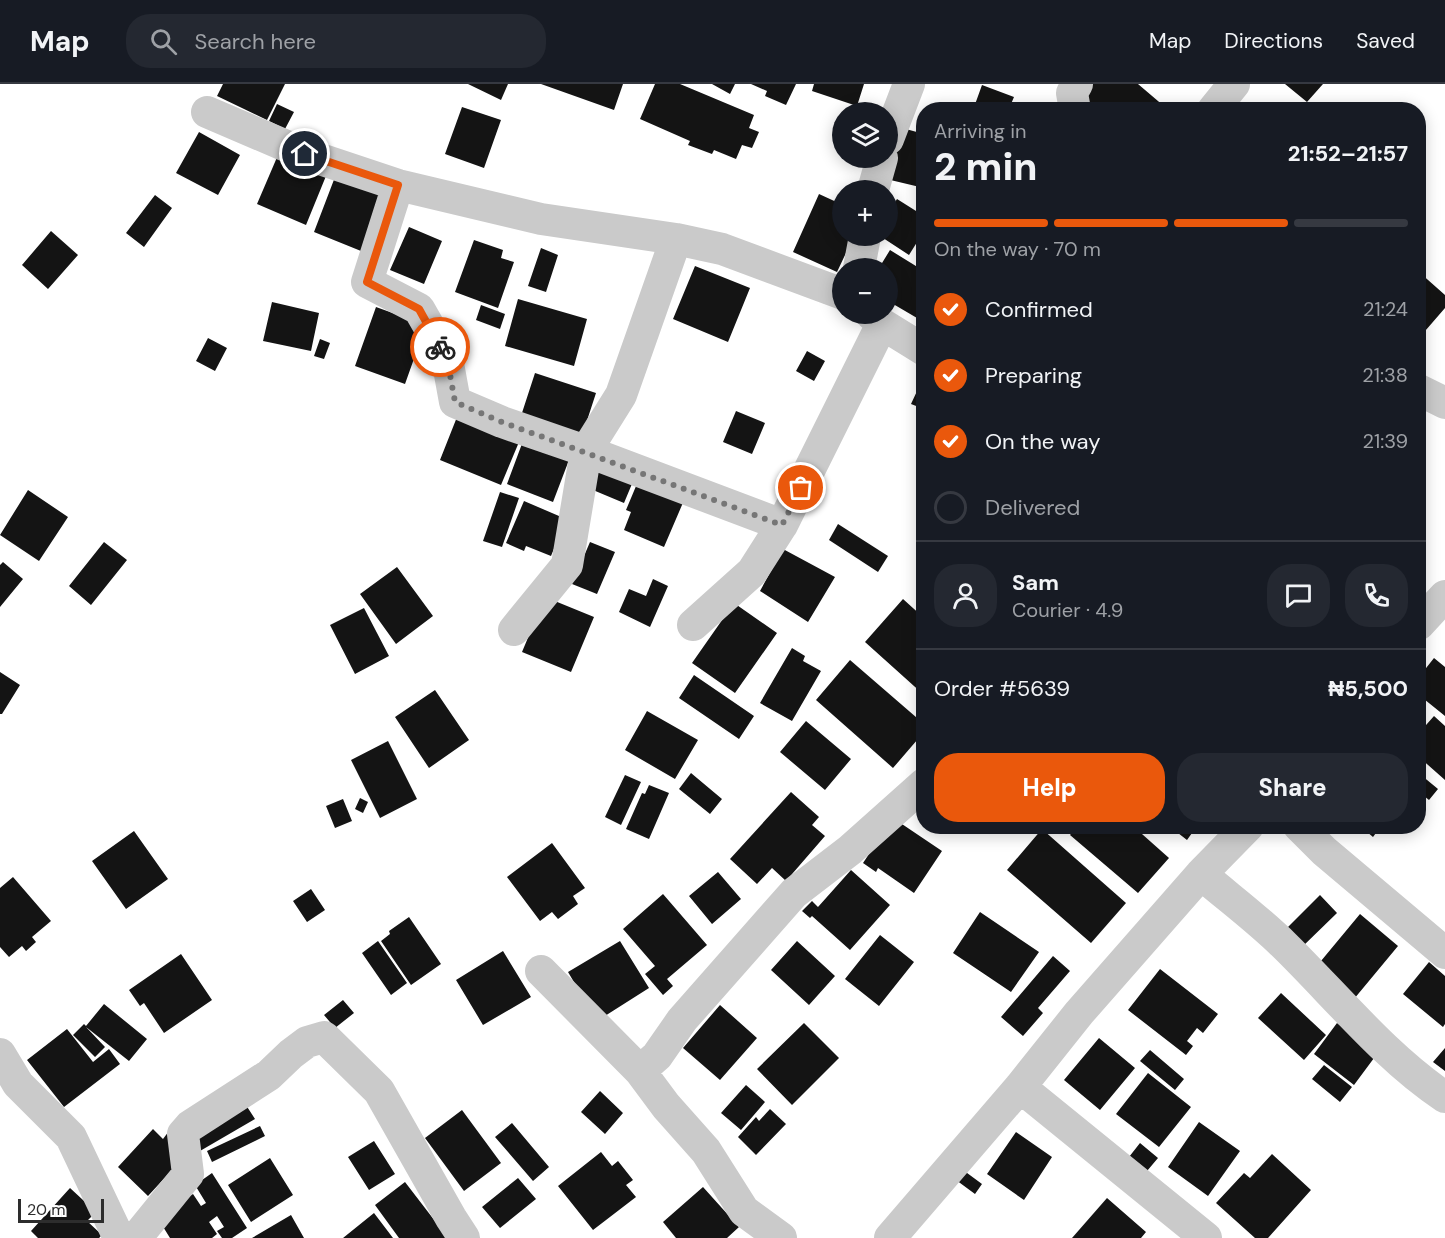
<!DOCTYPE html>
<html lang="en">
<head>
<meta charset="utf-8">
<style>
  body { margin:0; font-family:"DM Sans",sans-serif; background:#242831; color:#f1f3f6; height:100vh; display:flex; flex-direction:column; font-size:22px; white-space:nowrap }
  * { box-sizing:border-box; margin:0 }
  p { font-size:20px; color:#9ea1a6 }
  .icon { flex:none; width:33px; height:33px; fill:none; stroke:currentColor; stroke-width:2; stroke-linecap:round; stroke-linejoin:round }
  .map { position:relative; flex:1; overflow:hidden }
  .details { position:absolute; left:916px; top:18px; width:510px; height:732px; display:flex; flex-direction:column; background:#171b24; border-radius:24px; box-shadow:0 3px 15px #0003 }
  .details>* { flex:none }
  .tools { position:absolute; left:832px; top:18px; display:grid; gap:12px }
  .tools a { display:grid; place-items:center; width:66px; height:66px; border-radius:50%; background:#171b24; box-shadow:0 3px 15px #0003; font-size:30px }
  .scale { position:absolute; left:18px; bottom:15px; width:86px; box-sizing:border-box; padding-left:6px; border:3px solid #2d2d2d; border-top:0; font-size:16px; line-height:21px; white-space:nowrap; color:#2d2d2d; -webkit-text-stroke:4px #fff; paint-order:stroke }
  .pin { position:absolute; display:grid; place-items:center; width:51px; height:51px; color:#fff; margin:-26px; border:3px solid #fff; border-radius:50%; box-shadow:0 2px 6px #0007 }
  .courier { position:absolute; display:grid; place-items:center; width:60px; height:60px; margin:-30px; border:4px solid #ea580c; border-radius:50%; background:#fff; color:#222; box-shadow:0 2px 8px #0007 }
  .overview em { font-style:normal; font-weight:800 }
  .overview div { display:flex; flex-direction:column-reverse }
  .overview { display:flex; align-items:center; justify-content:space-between; height:102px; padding:0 18px }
  h1 { font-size:39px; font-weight:800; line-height:45px }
  .bar { display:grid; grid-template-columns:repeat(4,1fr); gap:9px 6px; align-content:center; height:72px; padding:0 18px }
  .bar i { height:8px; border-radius:4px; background:#363941 }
  .bar .current { background:#ea580c }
  .bar p { grid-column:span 4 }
  .line { display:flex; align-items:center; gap:15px; padding:0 18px; border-top:2px solid #363941 }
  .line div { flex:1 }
  .round { display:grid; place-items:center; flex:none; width:63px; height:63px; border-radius:24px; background:#242831 }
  ol { padding:0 18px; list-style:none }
  li { display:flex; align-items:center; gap:18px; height:66px }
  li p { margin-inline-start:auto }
  li .icon { padding:6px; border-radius:50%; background:#ea580c; color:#fff; stroke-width:4 }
  li:last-child { color:#9ea1a6 }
  li i { width:33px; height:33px; border:3px solid #363941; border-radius:50% }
  .button { display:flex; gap:12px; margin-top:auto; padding:12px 18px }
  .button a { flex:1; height:69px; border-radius:24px; background:#ea580c; color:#fff; font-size:24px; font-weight:800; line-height:69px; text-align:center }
  .button a+a { background:#242831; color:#f1f3f6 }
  header { display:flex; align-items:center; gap:36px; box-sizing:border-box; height:84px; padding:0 30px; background:#171b24; border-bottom:2px solid #363941 }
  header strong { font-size:28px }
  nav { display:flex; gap:33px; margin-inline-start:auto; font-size:21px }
  .search { width:420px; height:54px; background:#242831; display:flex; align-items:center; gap:15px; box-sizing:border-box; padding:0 21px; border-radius:24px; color:#9ea1a6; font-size:22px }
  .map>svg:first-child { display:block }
</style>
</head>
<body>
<header>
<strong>Map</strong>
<div class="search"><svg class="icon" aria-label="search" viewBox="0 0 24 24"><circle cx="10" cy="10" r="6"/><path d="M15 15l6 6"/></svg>Search here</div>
<nav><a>Map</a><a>Directions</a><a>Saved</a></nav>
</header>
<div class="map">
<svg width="1445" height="1154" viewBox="0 0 1445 1154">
  <rect width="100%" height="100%" fill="#fff"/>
  <path fill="#141414" d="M223 0H285L267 36 217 12Z
    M468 0H508L501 16Z
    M541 0H623L614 26Z
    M655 0H680L754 31 749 44 759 48 752 64 742 61 736 75 714 66 712 70 688 61 690 57 640 35Z
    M712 0H735L730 10Z
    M751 0H796L786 21 765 12 767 7Z
    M814 0H864L857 22 812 7Z
    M1093 0H1138L1165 23 1163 26H1097L1082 13Z
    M1285 0H1323L1307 18Z
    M982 1 1014 13 1011 20 1020 23 1019 26H973Z
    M277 20 294 28 285 45 269 37Z
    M462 23 501 36 484 84 445 70Z
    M895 42 924 50V104L882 94Z
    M199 48 240 71 218 111 176 89Z
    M278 71 326 92 306 141 257 120Z
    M335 93 383 111 361 167 314 148Z
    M819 110 843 121V152H854L837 188 793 168Z
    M155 111 172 124 144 163 126 149Z
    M897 115 924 132V147L909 171 880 152H888V129Z
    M409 143 442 157 424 200 390 186Z
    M51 147 78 171 48 205 22 181Z
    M474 156 503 166 501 174 514 178 498 224 455 208Z
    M541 164 558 171 546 208 528 202Z
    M890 166 924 187V223L917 234 888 217V184H879Z
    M695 182 750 204 728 258 673 235Z
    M1419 188 1445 211V224L1419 254Z
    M518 215 587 235 574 282 505 262Z
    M272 218 319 229 311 267 263 257Z
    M481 221 505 230 500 245 476 236Z
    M376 223 426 241 405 300 355 282Z
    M208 254 227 264 215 287 196 277Z
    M320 255 330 259 324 275 314 272Z
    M807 267 825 277 814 297 796 287Z
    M535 289 596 309 581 355 520 335Z
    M918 305 924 308V325L911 320Z
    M736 327 765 339 752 370 723 358Z
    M457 333 519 358 501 401 440 376Z
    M523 357 569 376 553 418 507 400Z
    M591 378 634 395 624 419 581 401Z
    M639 395 685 414 664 463 624 446 631 428 626 426Z
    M28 406 68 433 39 477 0 451Z
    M500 408 519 414 502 463 483 457Z
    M524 417 566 435 551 472 526 462 524 467 506 459Z
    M838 440 888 472 878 488 829 456Z
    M104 458 127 476 91 521 69 502Z
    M590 458 615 468 597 510 572 500Z
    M783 465 835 493 808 538 760 507Z
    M3 478 23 495 0 523V481Z
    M397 483 433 532 396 560 360 510Z
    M653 495 668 502 650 543 619 528 629 505 646 512Z
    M545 513 594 533 571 588 522 568Z
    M903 515 924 534V611L865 558Z
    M734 519 777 549 735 609 692 579Z
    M364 524 389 572 355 590 330 541Z
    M792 564 805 572 803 577 821 587 792 637 760 619Z
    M1434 574 1445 583V632L1419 611V593Z
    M850 576 924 640V648L893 684 816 616Z
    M0 588 20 601 2 630H0Z
    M694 591 754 632 739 655 679 614Z
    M435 606 469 656 429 684 395 633Z
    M647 627 698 656 675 695 625 666Z
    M1434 632 1445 642V696L1419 673V649Z
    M806 637 851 675 825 706 780 668Z
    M388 657 417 715 380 734 351 676Z
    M691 689 722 715 710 730 679 705Z
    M625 691 641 698 621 741 605 733Z
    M1421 691 1438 705 1429 716 1419 708Z
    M649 701 669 709 649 755 626 745 642 709 645 710Z
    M791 708 819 733 812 741 825 752 786 797 772 784 757 800 730 775Z
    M360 714 368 718 363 729 355 725Z
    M343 715 352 737 335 744 326 722Z
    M893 734 942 767 914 809 878 784 876 788 863 779Z
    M1077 742H1133L1169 774 1138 809 1070 751Z
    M1169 742H1197L1187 756Z
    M1360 742H1381L1373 753Z
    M1042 745 1126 819 1091 859 1007 786Z
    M134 747 168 795 126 825 92 777Z
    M552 759 585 804 573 812 578 820 558 835 552 828 540 837 507 793Z
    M851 786 890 821 850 866 812 832 810 834 802 827 812 817 818 823Z
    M718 788 741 815 712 840 689 812Z
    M13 793 51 837 32 853 36 858 26 867 22 862 9 873 0 863V804Z
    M311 805 325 826 307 838 293 817Z
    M663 810 707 861 667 895 673 902 663 911 645 890 655 882 623 845Z
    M1320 811 1337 829 1301 864 1284 847Z
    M980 828 1039 868 1011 908 953 869Z
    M1360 830 1398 862 1354 915 1316 883Z
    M409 833 441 880 411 901 381 857 390 850 389 847Z
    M880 851 914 878 879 922 845 895Z
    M378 857 407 899 391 911 362 869Z
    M620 857 649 904 597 937 568 888Z
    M797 857 835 892 809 921 771 886Z
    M503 867 531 913 483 941 456 896Z
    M181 870 212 916 164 949 144 919 140 922 129 906Z
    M1053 872 1070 887 1038 924 1043 929 1023 952 1001 933Z
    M1429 878 1445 892V940L1443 943 1403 910Z
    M1160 885 1218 930 1203 949 1197 944 1187 957 1193 962 1186 971 1128 926Z
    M1281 909 1326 951 1304 976 1258 934Z
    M343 916 354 929 335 944 324 931Z
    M104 920 147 955 129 977 86 943 105 963 95 973 73 951 84 940 86 942Z
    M720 921 757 954 720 996 683 964Z
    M804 939 839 974 792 1021 757 985Z
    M1337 939 1377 970 1354 1001 1314 970Z
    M67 945 93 978 109 965 120 980 64 1023 27 976Z
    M1099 954 1135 984 1100 1026 1064 996Z
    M1445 964V987L1433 978Z
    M1150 966 1184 995 1175 1006 1140 977Z
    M1324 981 1352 1003 1340 1018 1312 995Z
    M1148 989 1191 1023 1159 1063 1116 1030Z
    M746 1001 765 1018 741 1046 721 1029Z
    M600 1007 623 1029 605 1050 581 1028Z
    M244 1018 255 1035 200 1067 190 1050Z
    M770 1025 786 1040 756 1071 738 1053 756 1033 759 1037Z
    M462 1026 501 1079 464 1107 425 1054Z
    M1199 1038 1240 1067 1208 1112 1168 1083Z
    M512 1039 549 1083 533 1097 495 1053Z
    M260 1042 265 1052 212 1078 207 1067Z
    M153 1045 163 1055 169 1047 182 1075 148 1112 118 1083Z
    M1016 1048 1052 1073 1024 1116 987 1090Z
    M374 1057 395 1090 369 1106 348 1073Z
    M1140 1059 1158 1074 1147 1087 1129 1073Z
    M601 1068 612 1082 618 1077 633 1096 626 1101 636 1113 593 1146 558 1102Z
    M1272 1070 1311 1106 1268 1154H1255L1216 1119 1244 1089 1250 1094Z
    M270 1074 293 1111 251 1138 228 1101Z
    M963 1086 982 1100 975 1110 956 1096Z
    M212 1089 247 1144 232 1154H222L217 1147 224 1143 217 1132 209 1138 217 1150 212 1154H170L157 1133 193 1110 201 1122 206 1119 195 1101Z
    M518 1094 536 1115 500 1144 482 1123Z
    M405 1098 448 1154H399L375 1121Z
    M703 1103 739 1143 727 1154H676L663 1138Z
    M70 1104 96 1128 87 1137 102 1151 99 1154H38L31 1147Z
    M1107 1114 1146 1148 1141 1154H1072Z
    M374 1129 393 1154H343Z
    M291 1131 304 1154H252Z"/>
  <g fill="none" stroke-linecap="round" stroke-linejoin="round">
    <path stroke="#cacaca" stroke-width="32" d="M1075 26 1072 9 1077 0
      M1213 26 1234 0
      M207 28 305 70 398 101 541 135 676 155 722 165 843 210
      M888 55 909 0
      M398 101 367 198 419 225 447 274 455 318 502 338 586 367 567 481 514 546
      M873 106 882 74
      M676 155 621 311 586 367 782 441
      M859 184 865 152
      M871 230 882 240 924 266
      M1419 306 1445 319
      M1419 540 1445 512
      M693 541 752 488 782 441 882 240
      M1299 742 1324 767 1445 869
      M1201 790C1229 814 1259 836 1285 862 1335 911 1387 975 1445 1013
      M541 887 640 987 666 1022 706 1067 744 1127 781 1154
      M0 970 18 1000 71 1053 119 1154
      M640 987 657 972 682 936 794 809 850 766 924 700
      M1020 1003 1206 1154
      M136 1154 188 1090 183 1050 190 1042 269 991 291 970 307 958 324 953 379 1007 451 1134 464 1154
      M890 1154 1020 1003 1079 929 1201 790 1248 742"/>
  </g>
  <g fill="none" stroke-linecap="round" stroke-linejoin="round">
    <path stroke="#767676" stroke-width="6" stroke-dasharray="0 10.8" d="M440 263 447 274 455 318 502 338 782 441 801 404"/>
    <path stroke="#ea580c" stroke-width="8" d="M305 70 398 101 367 198 419 225 440 263"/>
  </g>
</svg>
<div class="tools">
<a><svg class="icon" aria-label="layers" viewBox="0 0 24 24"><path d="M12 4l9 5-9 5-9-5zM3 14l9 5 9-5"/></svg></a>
<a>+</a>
<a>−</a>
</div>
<div class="scale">20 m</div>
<div class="pin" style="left:801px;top:404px;background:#ea580c"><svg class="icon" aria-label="bag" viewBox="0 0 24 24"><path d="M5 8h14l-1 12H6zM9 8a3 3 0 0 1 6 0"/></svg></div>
<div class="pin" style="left:305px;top:70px;background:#1f2937"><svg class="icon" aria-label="home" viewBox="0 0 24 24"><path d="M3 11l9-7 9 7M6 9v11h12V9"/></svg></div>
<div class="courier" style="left:440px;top:263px"><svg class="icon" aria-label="bike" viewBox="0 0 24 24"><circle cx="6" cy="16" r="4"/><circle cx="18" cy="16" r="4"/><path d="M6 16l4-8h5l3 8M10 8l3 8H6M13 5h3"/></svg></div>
<section class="details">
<div class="overview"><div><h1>2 min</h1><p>Arriving in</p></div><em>21:52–21:57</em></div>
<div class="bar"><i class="current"></i><i class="current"></i><i class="current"></i><i></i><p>On the way · 70 m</p></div>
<ol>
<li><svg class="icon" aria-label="check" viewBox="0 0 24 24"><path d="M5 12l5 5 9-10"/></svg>Confirmed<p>21:24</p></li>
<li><svg class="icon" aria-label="check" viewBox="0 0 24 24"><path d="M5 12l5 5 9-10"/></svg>Preparing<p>21:38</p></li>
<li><svg class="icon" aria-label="check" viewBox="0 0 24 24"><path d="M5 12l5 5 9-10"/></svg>On the way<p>21:39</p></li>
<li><i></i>Delivered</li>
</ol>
<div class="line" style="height:108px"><a class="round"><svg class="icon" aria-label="person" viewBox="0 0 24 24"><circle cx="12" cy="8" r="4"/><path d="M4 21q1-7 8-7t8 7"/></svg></a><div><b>Sam</b><p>Courier · 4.9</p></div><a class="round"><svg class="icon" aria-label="chat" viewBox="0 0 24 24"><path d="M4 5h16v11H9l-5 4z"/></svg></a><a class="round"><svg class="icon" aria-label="phone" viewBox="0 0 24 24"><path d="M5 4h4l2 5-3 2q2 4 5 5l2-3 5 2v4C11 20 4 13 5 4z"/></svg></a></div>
<div class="line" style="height:78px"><div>Order #5639</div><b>₦5,500</b></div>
<div class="button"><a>Help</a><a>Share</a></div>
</section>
</div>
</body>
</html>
